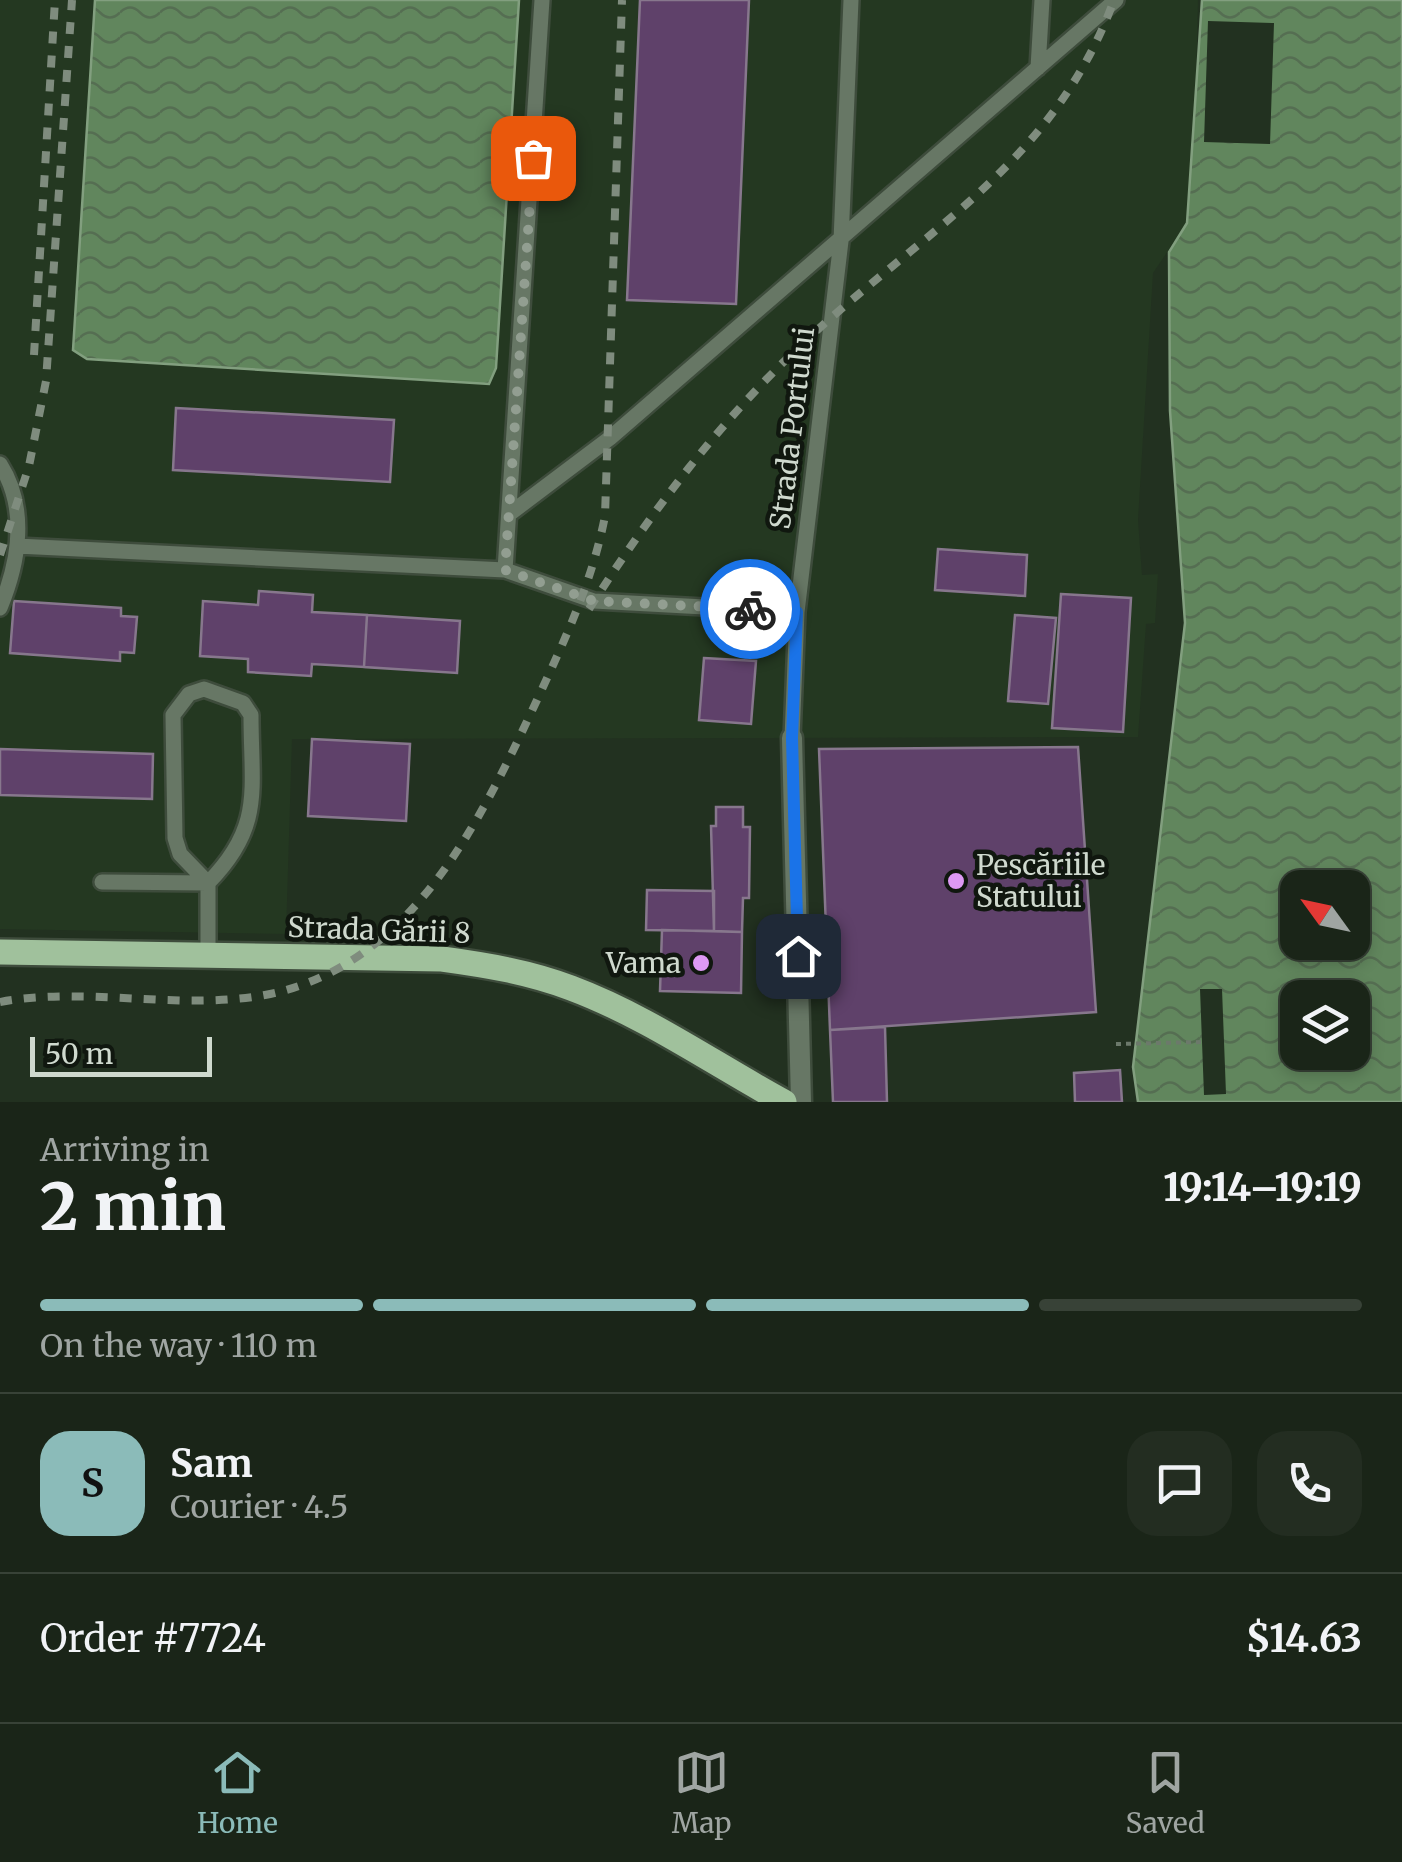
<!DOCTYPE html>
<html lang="en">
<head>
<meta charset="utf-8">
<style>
  body { margin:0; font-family:Merriweather,serif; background:#232d21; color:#f1f3f6; height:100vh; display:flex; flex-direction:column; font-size:38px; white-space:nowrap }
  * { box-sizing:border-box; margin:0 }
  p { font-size:32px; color:#9fa5a2 }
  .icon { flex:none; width:55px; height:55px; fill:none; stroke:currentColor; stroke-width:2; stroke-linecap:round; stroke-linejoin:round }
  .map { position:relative; height:1102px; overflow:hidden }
  .panel { display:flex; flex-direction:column; background:#1a2518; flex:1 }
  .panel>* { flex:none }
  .needle { width:65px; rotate:303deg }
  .tools { position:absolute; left:1280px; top:870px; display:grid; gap:20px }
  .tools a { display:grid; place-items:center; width:90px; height:90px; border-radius:20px; background:#1a2518; box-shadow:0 5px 15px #0003,0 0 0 2px #384237; font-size:50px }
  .scale { position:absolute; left:30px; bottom:25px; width:182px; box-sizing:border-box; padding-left:10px; border:5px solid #cfd9ce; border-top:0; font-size:28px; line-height:35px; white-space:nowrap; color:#cfd9ce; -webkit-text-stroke:8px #10170f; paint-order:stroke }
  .pin { position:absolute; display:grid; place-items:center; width:85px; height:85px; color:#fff; margin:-42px; border-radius:20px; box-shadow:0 5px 15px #0006 }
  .courier { position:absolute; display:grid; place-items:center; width:100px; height:100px; margin:-50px; border:8px solid #1a73e8; border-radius:50%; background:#fff; color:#222; box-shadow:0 2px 12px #0007 }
  .headline em { font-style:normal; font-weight:800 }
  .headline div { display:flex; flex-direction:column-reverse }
  .headline { display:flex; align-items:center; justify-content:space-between; height:170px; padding:0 40px }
  h1 { font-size:65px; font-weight:800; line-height:75px }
  .bar { display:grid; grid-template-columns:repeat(4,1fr); gap:15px 10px; align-content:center; height:120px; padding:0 40px }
  .bar i { height:12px; border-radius:8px; background:#384237 }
  .bar .active { background:#8bbbb9 }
  .bar p { grid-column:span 4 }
  .line { display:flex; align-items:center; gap:25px; padding:0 40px; border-top:2px solid #384237 }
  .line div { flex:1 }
  .round { display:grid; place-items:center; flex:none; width:105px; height:105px; border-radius:30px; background:#232d21 }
  .tabs { display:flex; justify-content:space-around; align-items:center; height:140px; border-top:2px solid #384237; background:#1a2518; font-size:28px; color:#9fa5a2 }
  .tabs a { display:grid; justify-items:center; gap:5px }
  .tabs .active { color:#8bbbb9 }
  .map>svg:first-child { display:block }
</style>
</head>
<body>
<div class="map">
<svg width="1402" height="1102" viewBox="0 0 1402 1102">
  <defs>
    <pattern id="water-waves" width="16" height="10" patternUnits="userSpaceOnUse" patternTransform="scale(2.5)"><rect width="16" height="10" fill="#61865d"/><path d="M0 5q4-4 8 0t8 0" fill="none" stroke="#556e52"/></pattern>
  </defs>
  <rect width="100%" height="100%" fill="#223120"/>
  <path fill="#243821" d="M0 0H1198L1193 214 1153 273 1138 520 1142 575 1158 574 1155 623 1146 624 1138 737 292 739 286 934 0 929Z"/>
  <path fill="url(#water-waves)" stroke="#829f7f" stroke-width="2.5" fill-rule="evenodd" d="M95 0H519L496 368 489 384 87 359 73 350Z
    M1202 0H1402V1102H1138L1133 1067 1185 623 1170 411 1169 252 1187 223ZM1298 888H1352V942H1298ZM1298 998H1352V1052H1298Z"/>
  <path fill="#223120" d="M1208 21 1274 23 1270 144 1204 142Z
    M1200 989H1222L1226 1094 1204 1095Z"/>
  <path fill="#5f416a" stroke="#87778d" stroke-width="2.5" d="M640 0H749L736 304 627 300Z
    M176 408 394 420 390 482 173 470Z
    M938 549 1027 555 1025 596 935 590Z
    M259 591 313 595 312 612 367 615 364 667 312 664 311 676 248 672V659L200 656 203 601 258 605Z
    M1061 594 1131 598 1123 732 1052 728Z
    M14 601 121 608V616L137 617 134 653 120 652V661L10 653Z
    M367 615 460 621 457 673 364 667Z
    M1015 615 1056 618 1048 704 1008 701Z
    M704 658 756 661 751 724 699 720Z
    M312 739 410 744 406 821 308 816Z
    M1078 747 1096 1012 830 1030 819 749Z
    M0 749 153 754 152 799 0 795Z
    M716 807H743V827H750L749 898H743L742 932 714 931 711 826H716Z
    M647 890 714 891V931L646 930Z
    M662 930 742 932 741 993 660 991Z
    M885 1027 887 1102H833L830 1030Z
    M1120 1070 1122 1102H1075L1074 1073Z"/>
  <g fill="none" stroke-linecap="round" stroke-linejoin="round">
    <defs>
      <path id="service" d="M1038 68 1042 0
        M0 464C28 508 19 562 0 608
        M512 512 610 438 1116 0
        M17 546 505 570 594 601 797 612
        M505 570 542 0
        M204 689 243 703 251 715C251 790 264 826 208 883L180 854 175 838 173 715 189 694Z
        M792 738 797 612 841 241 851 0
        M102 882 208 883V955"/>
      <path id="minor" d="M792 738 801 1102"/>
      <path id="primary" d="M0 952 442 959C486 965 529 972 571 988 646 1016 714 1064 784 1102"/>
    </defs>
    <use href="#service" stroke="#3e4c3c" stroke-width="20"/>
    <use href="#minor" stroke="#3e4c3c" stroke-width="25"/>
    <use href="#primary" stroke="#3e4c3c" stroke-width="30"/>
    <path stroke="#6c796b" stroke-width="4" stroke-dasharray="5 5" stroke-linecap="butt" d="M1116 1044 1202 1042"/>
    <use href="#service" stroke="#677765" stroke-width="15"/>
    <use href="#minor" stroke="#677765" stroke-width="20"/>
    <use href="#primary" stroke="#a0c19c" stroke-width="25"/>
    <path stroke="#7f8c7e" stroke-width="8" stroke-dasharray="12 12" stroke-linecap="butt" d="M34 355 55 0
      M0 555 29 466 46 381 72 0
      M589 609C650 514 715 427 797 349 918 233 1053 167 1114 0
      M0 1002C87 986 178 1011 265 995 411 967 480 822 537 700 565 639 592 583 605 516L622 0"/>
  </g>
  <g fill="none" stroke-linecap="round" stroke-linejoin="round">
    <path stroke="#929e91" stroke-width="10" stroke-dasharray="0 18" d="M533 158 505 570 594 601 750 609"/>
    <path stroke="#1a73e8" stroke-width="12" d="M750 609 797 612 792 738 798 956"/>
  </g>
  <g fill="#dd99f4" stroke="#10170f" stroke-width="4">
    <circle cx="956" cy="881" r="10"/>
    <circle cx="701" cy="963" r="10"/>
  </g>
  <g text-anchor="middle" stroke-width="9" stroke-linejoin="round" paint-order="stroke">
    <g font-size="28" fill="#cfd9ce" stroke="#10170f">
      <text transform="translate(792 428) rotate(-83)" y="10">Strada Portului</text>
      <text transform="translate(379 930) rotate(2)" y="10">Strada Gării 8</text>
    </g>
    <g font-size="28" fill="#cfd9ce" stroke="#10170f" text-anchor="start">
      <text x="976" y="875">Pescăriile<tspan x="976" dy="32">Statului</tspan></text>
      <text x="681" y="973" text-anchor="end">Vama</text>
    </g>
  </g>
</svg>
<div class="tools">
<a><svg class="needle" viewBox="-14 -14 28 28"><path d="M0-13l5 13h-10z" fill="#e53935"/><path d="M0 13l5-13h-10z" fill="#9fa5a2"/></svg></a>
<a><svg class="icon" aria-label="layers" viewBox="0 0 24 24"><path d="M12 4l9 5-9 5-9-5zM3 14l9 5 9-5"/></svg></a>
</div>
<div class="scale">50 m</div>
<div class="pin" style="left:533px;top:158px;background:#ea580c"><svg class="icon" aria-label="bag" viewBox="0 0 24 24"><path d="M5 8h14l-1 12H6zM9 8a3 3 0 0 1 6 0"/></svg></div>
<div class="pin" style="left:798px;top:956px;background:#1f2937"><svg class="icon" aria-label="home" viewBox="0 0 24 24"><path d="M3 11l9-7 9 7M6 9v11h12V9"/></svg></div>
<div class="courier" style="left:750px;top:609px"><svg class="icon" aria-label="bike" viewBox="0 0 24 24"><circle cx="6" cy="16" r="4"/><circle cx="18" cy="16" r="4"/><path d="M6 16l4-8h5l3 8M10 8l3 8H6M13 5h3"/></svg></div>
</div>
<section class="panel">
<div class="headline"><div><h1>2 min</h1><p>Arriving in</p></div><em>19:14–19:19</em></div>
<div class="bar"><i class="active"></i><i class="active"></i><i class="active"></i><i></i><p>On the way · 110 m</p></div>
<div class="line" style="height:180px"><b class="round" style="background:#8bbbb9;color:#111">S</b><div><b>Sam</b><p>Courier · 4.5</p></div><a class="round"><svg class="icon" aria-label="chat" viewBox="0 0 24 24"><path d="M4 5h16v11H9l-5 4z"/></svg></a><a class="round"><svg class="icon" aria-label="phone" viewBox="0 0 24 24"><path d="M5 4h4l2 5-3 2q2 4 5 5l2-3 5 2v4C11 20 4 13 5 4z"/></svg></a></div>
<div class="line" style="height:130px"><div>Order #7724</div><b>$14.63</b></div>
</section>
<nav class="tabs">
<a class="active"><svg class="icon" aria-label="home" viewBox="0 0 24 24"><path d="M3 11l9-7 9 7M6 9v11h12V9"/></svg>Home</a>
<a><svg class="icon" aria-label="map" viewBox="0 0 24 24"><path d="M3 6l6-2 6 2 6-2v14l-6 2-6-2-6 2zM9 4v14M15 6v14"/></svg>Map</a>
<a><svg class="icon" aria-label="saved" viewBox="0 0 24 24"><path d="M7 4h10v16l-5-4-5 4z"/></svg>Saved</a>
</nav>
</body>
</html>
